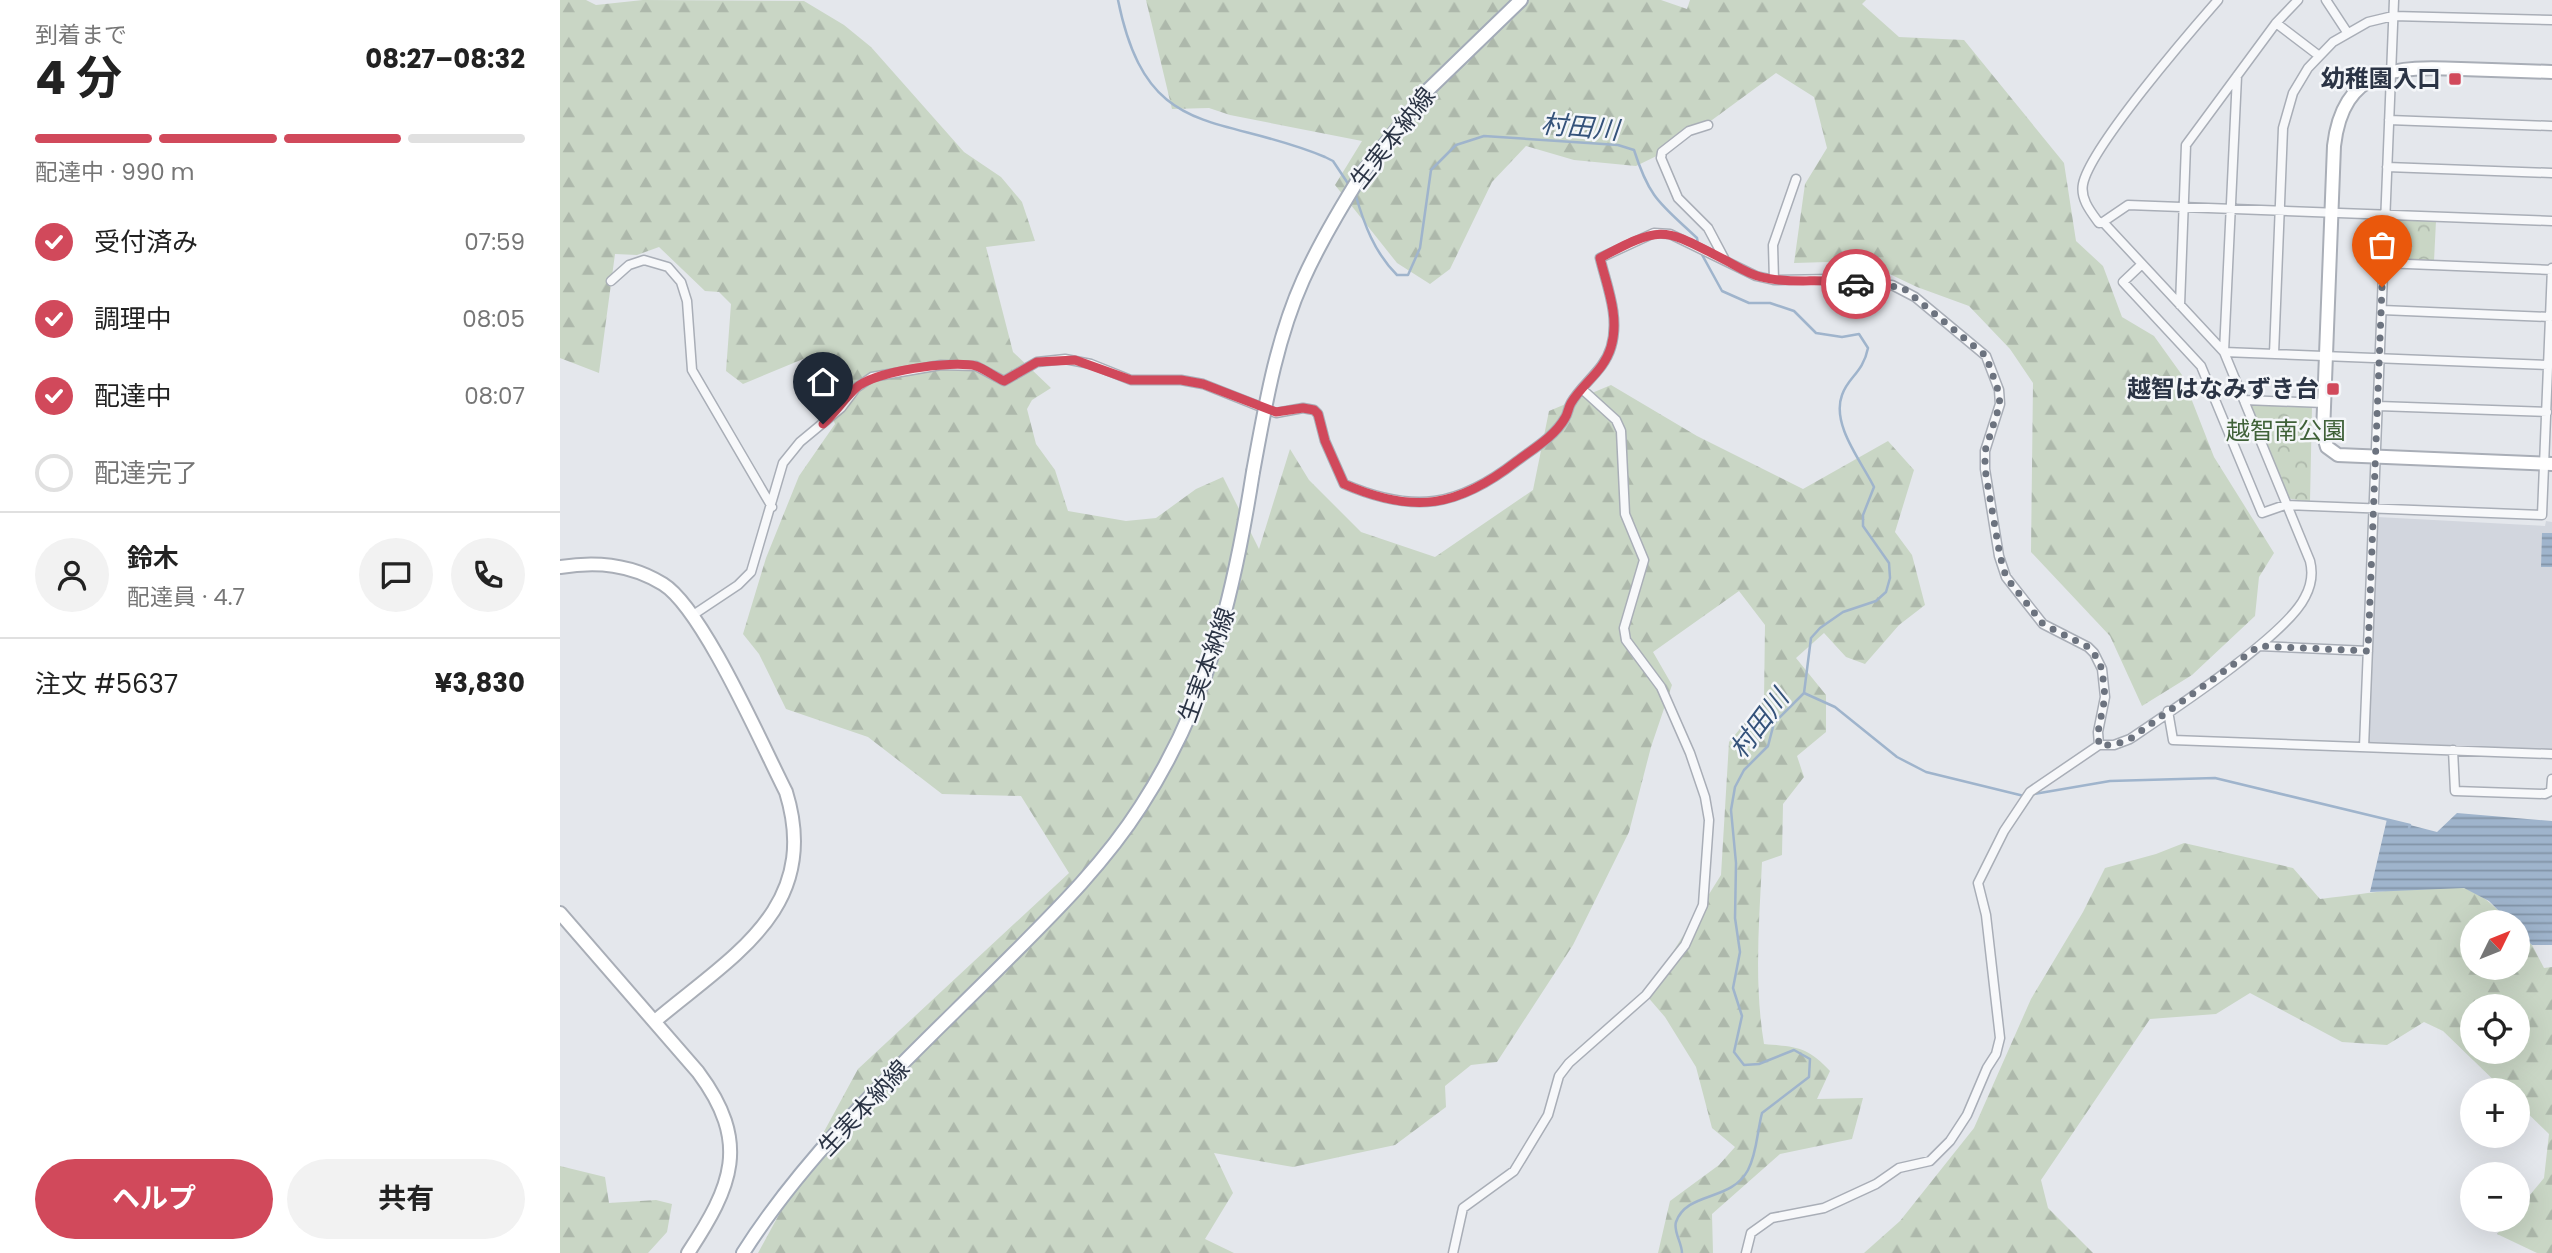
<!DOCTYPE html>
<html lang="ja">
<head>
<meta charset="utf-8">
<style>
  body { margin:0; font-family:Poppins,"Noto Sans JP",sans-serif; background:#f2f2f2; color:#222; height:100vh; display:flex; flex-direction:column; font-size:26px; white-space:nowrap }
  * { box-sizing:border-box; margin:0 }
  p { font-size:23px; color:#767676 }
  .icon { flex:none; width:38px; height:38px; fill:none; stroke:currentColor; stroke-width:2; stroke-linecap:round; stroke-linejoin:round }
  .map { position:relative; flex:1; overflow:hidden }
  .side { display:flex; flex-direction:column; background:#fff; width:560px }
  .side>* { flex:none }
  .needle { width:46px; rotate:47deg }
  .fabs { position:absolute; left:1900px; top:910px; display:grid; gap:14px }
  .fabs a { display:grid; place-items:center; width:70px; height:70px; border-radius:50%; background:#fff; box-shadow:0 7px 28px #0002; font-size:35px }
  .pin { position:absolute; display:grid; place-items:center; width:60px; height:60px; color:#fff; margin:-72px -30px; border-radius:50% 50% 50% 0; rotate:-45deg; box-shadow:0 0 7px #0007 }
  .pin .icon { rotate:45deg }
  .courier { position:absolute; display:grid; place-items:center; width:70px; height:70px; margin:-35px; border:5px solid #d1495b; border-radius:50%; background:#fff; color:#222; box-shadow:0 2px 9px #0007 }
  .summary em { font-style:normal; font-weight:700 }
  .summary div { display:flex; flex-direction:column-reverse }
  .summary { display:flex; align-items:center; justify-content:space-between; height:119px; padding:0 35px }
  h1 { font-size:46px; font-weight:700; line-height:52px }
  .bar { display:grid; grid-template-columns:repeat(4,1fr); gap:10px 7px; align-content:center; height:84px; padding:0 35px }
  .bar i { height:9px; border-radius:5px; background:#e0e0e0 }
  .bar .on { background:#d1495b }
  .bar p { grid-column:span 4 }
  .line { display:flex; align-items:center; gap:18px; padding:0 35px; border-top:2px solid #e0e0e0 }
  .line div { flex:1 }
  .round { display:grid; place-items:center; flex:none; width:74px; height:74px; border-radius:37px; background:#f2f2f2 }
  ol { padding:0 35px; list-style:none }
  li { display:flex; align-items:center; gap:21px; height:77px }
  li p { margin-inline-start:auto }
  li .icon { padding:7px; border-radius:50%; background:#d1495b; color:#fff; stroke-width:4 }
  li:last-child { color:#767676 }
  li i { width:38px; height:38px; border:4px solid #e0e0e0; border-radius:50% }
  .cta { display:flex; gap:14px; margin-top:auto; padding:14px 35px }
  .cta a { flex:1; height:80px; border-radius:42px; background:#d1495b; color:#fff; font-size:28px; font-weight:700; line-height:80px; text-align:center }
  .cta a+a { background:#f2f2f2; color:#222 }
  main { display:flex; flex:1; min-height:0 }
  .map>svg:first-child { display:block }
</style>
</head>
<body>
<main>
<section class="side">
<div class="summary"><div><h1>4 分</h1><p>到着まで</p></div><em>08:27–08:32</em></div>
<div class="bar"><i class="on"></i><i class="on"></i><i class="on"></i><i></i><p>配達中 · 990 m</p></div>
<ol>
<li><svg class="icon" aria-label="check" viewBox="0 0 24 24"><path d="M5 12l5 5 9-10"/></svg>受付済み<p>07:59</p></li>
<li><svg class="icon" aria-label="check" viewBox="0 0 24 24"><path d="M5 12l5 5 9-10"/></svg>調理中<p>08:05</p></li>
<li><svg class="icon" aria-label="check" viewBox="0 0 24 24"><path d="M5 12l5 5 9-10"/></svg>配達中<p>08:07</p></li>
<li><i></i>配達完了</li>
</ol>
<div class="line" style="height:126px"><a class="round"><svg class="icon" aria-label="person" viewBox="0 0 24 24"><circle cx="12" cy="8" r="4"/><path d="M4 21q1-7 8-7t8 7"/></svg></a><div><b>鈴木</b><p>配達員 · 4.7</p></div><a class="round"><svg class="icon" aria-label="chat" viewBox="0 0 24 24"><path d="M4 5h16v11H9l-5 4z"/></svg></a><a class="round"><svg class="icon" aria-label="phone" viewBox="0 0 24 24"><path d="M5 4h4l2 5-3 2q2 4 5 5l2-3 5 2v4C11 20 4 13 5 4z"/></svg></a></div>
<div class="line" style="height:91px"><div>注文 #5637</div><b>¥3,830</b></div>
<div class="cta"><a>ヘルプ</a><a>共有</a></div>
</section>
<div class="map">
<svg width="1992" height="1253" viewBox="0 0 1992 1253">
  <defs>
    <pattern id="forest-firs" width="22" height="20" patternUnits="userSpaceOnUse" patternTransform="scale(1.75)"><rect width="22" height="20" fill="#c9d6c5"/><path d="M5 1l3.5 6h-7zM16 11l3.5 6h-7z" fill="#adb8ab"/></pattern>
    <pattern id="park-crowns" width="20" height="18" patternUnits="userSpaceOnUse" patternTransform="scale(1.75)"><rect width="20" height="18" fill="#c9d6c5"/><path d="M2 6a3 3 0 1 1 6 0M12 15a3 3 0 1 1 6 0" fill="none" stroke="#adb8ab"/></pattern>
    <pattern id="water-rules" width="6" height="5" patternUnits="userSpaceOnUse" patternTransform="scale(1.75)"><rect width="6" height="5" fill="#9fb4cc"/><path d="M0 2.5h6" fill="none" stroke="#8293a7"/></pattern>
  </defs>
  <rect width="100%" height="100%" fill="#e4e7ec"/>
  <path fill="#d2d6de" d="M1817 517 1985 526 1986 521 1992 522V750L1810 743 1807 740Z"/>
  <path fill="url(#forest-firs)" fill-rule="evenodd" d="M0 0H26L36 5 83 0 244 1 284 25 311 47 404 152 441 177 462 202 475 241 426 247 453 352 491 388 472 400 467 409 476 444 495 470 508 511 566 521 596 518 636 489 663 477 699 549 730 449 749 480 801 532 875 557 973 490 989 411 1051 385 1137 436 1243 489 1328 441 1354 470 1335 532 1352 555 1365 605 1339 625 1305 664 1286 657 1264 633 1236 658 1266 695V732L1237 756 1244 777 1223 804 1222 855 1202 862C1199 924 1194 984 1204 1044 1236 1047 1247 1046 1270 1071L1257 1099 1303 1098 1292 1139 1220 1154 1152 1214 1153 1253H1098L1110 1201 1159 1165 1175 1147 1152 1128 1136 1067 1105 1017 1086 995 1161 875 1169 742 1204 700 1205 625 1179 591 1093 652 1112 685 1091 747 1069 832 1013 945 937 1062 911 1065 885 1086 886 1107 835 1145 733 1167 654 1153 673 1193 645 1239 674 1253H198L298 1069 509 873 461 796 382 794 308 737 226 709 199 654 183 634 206 558 239 476 275 424 248 357 183 384 166 371 171 304 159 292 145 291 99 247 77 255 55 254 39 373 0 358Z
    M586 0H1101L1127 9 1130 0H1306L1302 4 1339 37 1404 40 1504 163 1516 241 1543 266 1562 317 1594 336 1622 375 1654 457 1714 553 1699 577 1695 616 1632 675 1582 706 1550 636 1471 552 1473 383 1450 349 1409 306 1357 287 1302 261 1234 263 1245 184 1267 148 1254 97 1216 73 1152 120 1141 122 1113 148 1076 166 1014 160 966 146 932 182 890 269 870 284 837 263 775 185 802 141 670 115 649 108 612 109Z
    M1624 843 1733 868 1760 899C1786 896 1887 881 1907 889 1925 896 1937 909 1950 922H1913V968H1958V931L1972 945 1984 968 1992 967V1253H1977L1937 1234 1949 1220H1958V1209L1984 1178 1989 1134 1958 1104V1090H1944L1883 1031 1864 1022 1827 1045 1782 1042 1690 993 1656 1014 1590 1019 1481 1180 1488 1208 1533 1253H1304L1340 1221 1414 1128 1471 999 1523 912 1545 868 1596 854ZM1913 1006H1958V1052H1913Z
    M0 1166 45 1177 49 1203 96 1200 112 1204 107 1232 88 1253H0Z"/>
  <path fill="url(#park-crowns)" d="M1827 219 1876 221 1874 261 1826 258Z
    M1694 405 1752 406 1750 502 1726 498 1689 408Z"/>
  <path fill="url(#water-rules)" d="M1982 533H1992V567H1981Z
    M1897 813 1992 821V945H1972L1958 931V922H1950L1929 901 1904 888 1810 892 1827 819 1877 832Z"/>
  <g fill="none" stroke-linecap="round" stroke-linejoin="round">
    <path stroke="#9fb4cc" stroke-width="2.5" d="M558 0C587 143 658 112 765 157L773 161 789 185
      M795 193C804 224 814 252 837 275H848L860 248 871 170 896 145 924 136 1058 145 1074 150C1090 200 1101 204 1137 238L1138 244
      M1244 693 1275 707 1337 757 1366 772 1464 796
      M1474 794 1550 781 1655 778 1850 825 1849 828
      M1122 1253C1122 1243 1113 1231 1116 1222 1127 1191 1171 1202 1188 1170 1197 1153 1197 1132 1202 1113L1249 1077 1250 1059 1234 1050 1199 1064 1184 1065 1174 1052 1182 1016 1173 988 1180 952 1175 918 1176 863 1171 810 1175 787 1184 770 1208 746 1214 723 1244 693 1251 638 1260 628 1283 612 1316 601 1326 592 1330 578 1329 563 1303 526V515L1314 487C1302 462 1271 425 1282 395 1288 377 1303 373 1308 348L1299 334 1282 337 1256 333 1234 311 1210 303H1189L1162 291 1140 251"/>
    <defs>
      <path id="street" d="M1766 0 1787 32
        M1716 23 1758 55
        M1677 76 1664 352 1988 365
        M1829 120 1992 126
        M1148 125 1129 131 1102 152 1101 158 1118 198 1148 228 1165 260
        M1827 167 1992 173
        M1543 222 1539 223C1531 212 1520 199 1523 184 1530 148 1629 33 1658 0
        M1823 263 1992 270
        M1582 264 1563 282 1641 366 1702 513 1725 505 1982 515 1992 268
        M1214 280 1213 245 1236 179
        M51 281 69 265 84 260 108 267 121 282 127 301 132 370 212 507
        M1620 305 1626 145 1716 23 1738 0
        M1822 310 1990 317
        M1714 354 1723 128 1733 93 1748 68 1773 42 1808 22 1833 16 1992 20
        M1684 400 1764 403
        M1818 406 1987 412
        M133 615 178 585 191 572 223 463 240 442 281 408 296 388 312 377 381 365 416 366 444 381 477 362 505 359 531 364 571 380H621L643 384 716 413 743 408 754 410 758 414 765 441 784 484C854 514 898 507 957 461 973 449 995 436 1005 418 1008 414 1008 408 1011 403 1022 383 1044 371 1051 347 1060 317 1047 287 1040 258L1094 233 1110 234 1196 276 1214 280 1272 279 1302 286 1332 285 1355 297 1426 356 1439 390 1440 404 1425 451V469L1439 556 1446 577 1483 624 1528 647 1534 653 1542 669 1545 697 1538 732 1539 745
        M1699 646 1808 651
        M1608 711 1613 740 1992 754
        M1804 747 1834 0
        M1893 750 1895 791 1985 794 1991 791 1992 779
        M893 1253 903 1208 954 1171 988 1115 999 1076 1009 1063 1086 995 1125 945 1143 905 1149 820 1145 797 1130 753 1101 687 1066 640 1064 628 1084 560 1065 514 1061 431 1056 420 1023 390
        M1186 1253 1191 1233 1212 1218 1264 1208 1316 1184 1339 1168 1370 1161 1390 1141 1407 1115 1427 1068 1436 1054 1440 1038 1426 915 1418 883 1444 831 1470 792 1539 745H1554L1570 739C1610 712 1726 636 1745 597 1751 586 1753 573 1750 561L1664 352 1543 222 1568 205 1992 221"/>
      <path id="secondary" d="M1992 72C1962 71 1931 70 1901 69 1837 66 1783 67 1774 146L1763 433 1767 447 1778 455 1992 464
        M0 567C37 561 71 564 103 584 143 609 202 745 226 792 262 908 172 956 95 1021
        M0 913 138 1072C191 1143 172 1186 128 1253"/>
      <path id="primary" d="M803 172 869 89 961 0
        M183 1253C254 1141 360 1048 453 954 499 908 546 861 581 806 649 701 674 594 693 472"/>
    </defs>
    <use href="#street" stroke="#a9aeb7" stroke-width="11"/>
    <use href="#secondary" stroke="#a9aeb7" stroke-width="16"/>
    <use href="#primary" stroke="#a3abb8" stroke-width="16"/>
    <use href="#street" stroke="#f7f8fa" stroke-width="8"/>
    <use href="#secondary" stroke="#fff" stroke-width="12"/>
    <use href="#primary" stroke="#fff" stroke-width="12"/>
    <defs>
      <path id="primary-bridge" d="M693 472C705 407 716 340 743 280 760 242 781 207 803 172"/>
    </defs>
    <use href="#primary-bridge" stroke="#a3abb8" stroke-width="16" stroke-linecap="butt"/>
    <use href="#primary-bridge" stroke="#fff" stroke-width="12"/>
  </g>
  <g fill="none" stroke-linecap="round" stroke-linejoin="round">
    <path stroke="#6c737f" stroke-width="7" stroke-dasharray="0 12.6" d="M1296 284 1342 287 1426 356 1438 390 1440 404 1425 451V469L1440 556 1446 577 1483 624 1528 647 1534 653 1542 669 1545 697 1538 732 1539 745H1554L1570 739 1699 646 1808 651 1822 287"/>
    <path stroke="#d1495b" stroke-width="9" d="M263 424C275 413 284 399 296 388 314 371 392 360 416 366 425 369 435 377 444 381L477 362 515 360 571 380H621L643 384 716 412 743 408 754 410 758 414 765 441 784 484C855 515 898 507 957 461 973 449 995 436 1005 418 1008 414 1008 408 1011 403 1023 383 1044 371 1051 347 1060 317 1047 287 1040 258 1105 223 1104 229 1167 261 1178 267 1189 274 1201 277 1233 285 1264 277 1296 284"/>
  </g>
  <g fill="#d1495b" stroke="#f4f6f9" stroke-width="2.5">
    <rect x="1888" y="72" width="14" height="14" rx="3.5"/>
    <rect x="1766" y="382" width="14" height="14" rx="3.5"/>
  </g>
  <g text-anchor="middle" stroke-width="5" stroke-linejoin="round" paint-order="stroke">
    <g font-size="24" font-weight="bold" fill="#2b3445" stroke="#f4f6f9" text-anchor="end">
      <text x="1881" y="87">幼稚園入口</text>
      <text x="1759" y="397">越智はなみずき台</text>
    </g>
    <g font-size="24" fill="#2b3445" stroke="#f4f6f9">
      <text transform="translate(833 138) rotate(-52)" y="8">生実本納線</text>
      <text transform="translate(647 665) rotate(-70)" y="8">生実本納線</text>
      <text transform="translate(304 1108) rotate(-47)" y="8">生実本納線</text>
    </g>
    <g font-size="24" fill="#3f6138" stroke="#f4f6f9">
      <text x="1726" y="439">越智南公園</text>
    </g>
    <g font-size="26" font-style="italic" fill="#34527a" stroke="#f4f6f9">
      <text transform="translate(1020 127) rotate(5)" y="9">村田川</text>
      <text transform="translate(1199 724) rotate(-53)" y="9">村田川</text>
    </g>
  </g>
</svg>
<div class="fabs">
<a><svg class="needle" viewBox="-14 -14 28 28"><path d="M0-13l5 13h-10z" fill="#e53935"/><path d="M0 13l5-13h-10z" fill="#767676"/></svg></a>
<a><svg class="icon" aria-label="locate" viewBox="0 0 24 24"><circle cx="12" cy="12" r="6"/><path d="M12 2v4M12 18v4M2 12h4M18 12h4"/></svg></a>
<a>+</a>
<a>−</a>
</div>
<div class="pin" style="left:1822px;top:287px;background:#ea580c"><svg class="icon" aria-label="bag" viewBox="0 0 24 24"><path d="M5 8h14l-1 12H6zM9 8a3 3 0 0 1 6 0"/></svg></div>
<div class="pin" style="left:263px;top:424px;background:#1f2937"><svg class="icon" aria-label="home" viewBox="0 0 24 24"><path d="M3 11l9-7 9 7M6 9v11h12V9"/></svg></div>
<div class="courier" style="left:1296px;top:284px"><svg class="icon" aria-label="car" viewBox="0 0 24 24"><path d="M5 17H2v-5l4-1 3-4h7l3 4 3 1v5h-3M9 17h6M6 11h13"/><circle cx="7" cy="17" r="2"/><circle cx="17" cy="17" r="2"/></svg></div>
</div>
</main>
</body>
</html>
